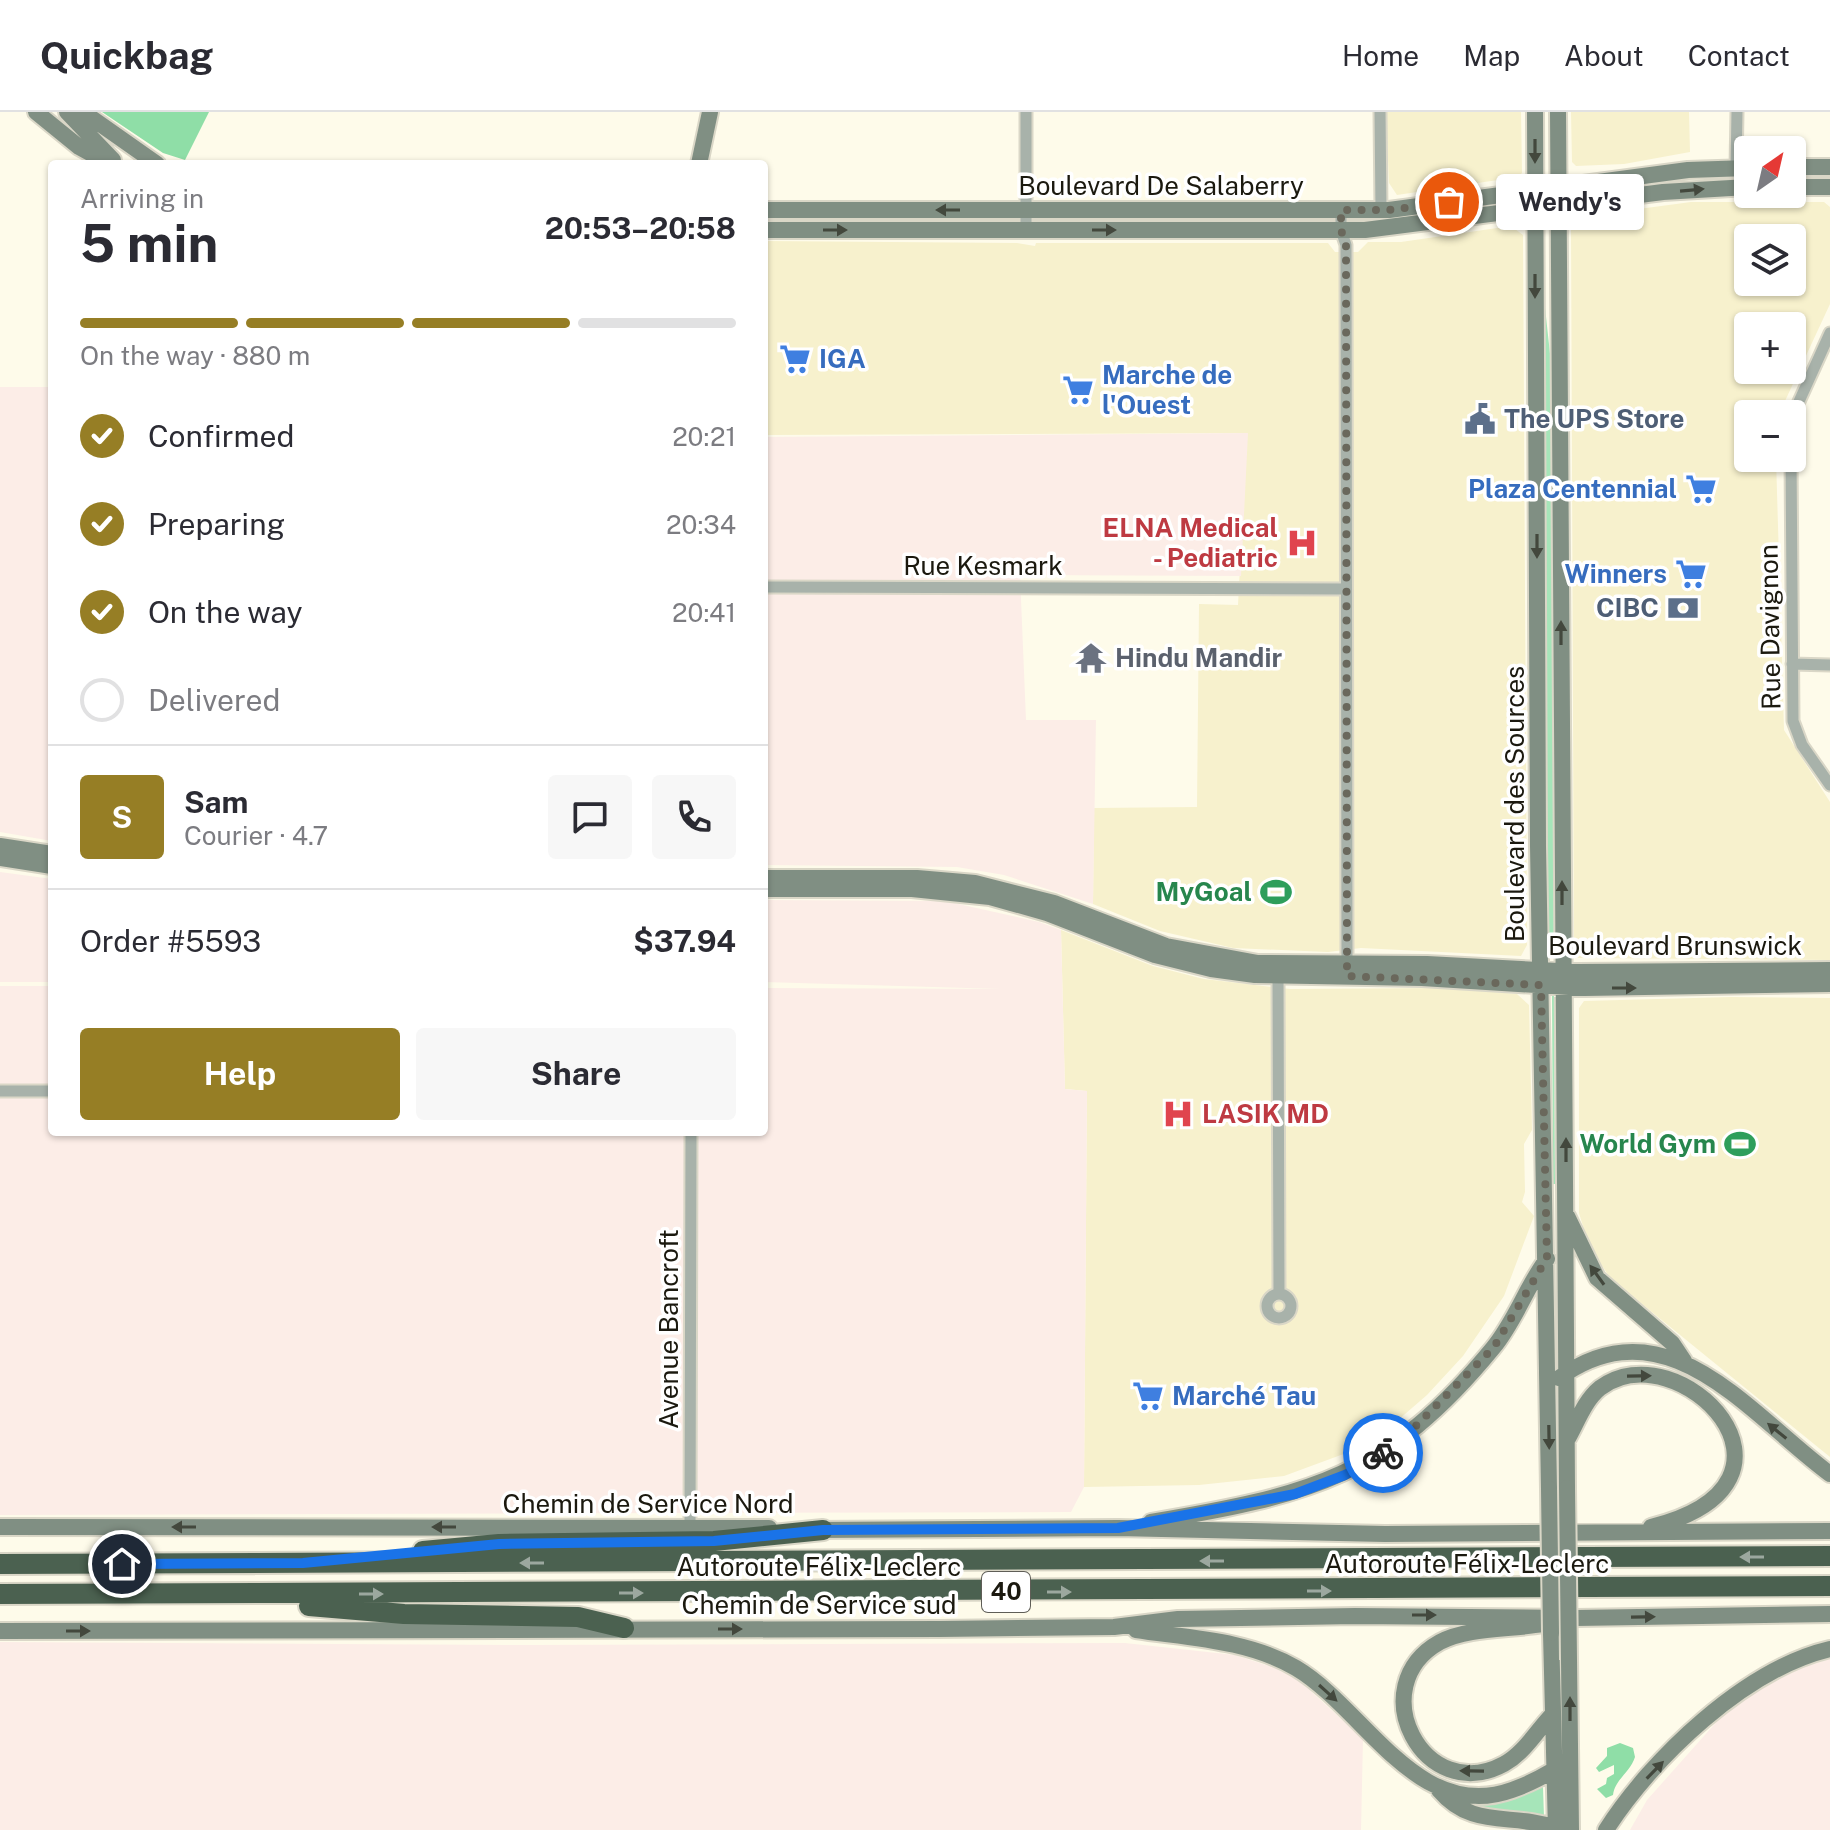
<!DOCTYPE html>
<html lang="en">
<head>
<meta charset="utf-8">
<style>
  body { margin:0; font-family:"Public Sans",sans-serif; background:#f7f7f7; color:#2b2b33; height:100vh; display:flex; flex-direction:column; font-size:30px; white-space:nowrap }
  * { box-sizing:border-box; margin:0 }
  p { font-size:26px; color:#7c7c81 }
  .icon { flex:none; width:44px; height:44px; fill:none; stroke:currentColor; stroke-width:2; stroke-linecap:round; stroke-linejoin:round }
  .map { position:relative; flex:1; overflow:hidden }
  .sheet { position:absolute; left:48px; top:48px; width:720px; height:976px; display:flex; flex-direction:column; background:#fff; border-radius:8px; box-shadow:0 2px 6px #0004 }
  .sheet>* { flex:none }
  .needle { width:52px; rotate:34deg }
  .controls { position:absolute; left:1734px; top:24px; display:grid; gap:16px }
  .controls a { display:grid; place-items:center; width:72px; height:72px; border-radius:8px; background:#fff; box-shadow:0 2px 6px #0004; font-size:40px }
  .pin { position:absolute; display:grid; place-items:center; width:68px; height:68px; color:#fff; margin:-34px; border:4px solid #fff; border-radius:50%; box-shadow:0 2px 8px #0007 }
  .courier { position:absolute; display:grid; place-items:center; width:80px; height:80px; margin:-40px; border:6px solid #1a73e8; border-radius:50%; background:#fff; color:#222; box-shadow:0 2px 10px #0007 }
  .bubble { position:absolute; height:56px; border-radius:8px; background:#fff; box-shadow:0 2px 6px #0004; font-size:26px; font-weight:700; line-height:56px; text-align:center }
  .head em { font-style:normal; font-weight:700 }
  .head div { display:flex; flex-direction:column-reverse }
  .head { display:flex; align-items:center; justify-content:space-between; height:136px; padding:0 32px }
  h1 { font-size:52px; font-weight:700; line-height:60px }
  .bar { display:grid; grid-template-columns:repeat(4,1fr); gap:12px 8px; align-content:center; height:96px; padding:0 32px }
  .bar i { height:10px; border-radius:6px; background:#e1e1e2 }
  .bar .current { background:#967e25 }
  .bar p { grid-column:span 4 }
  .line { display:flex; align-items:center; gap:20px; padding:0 32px; border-top:2px solid #e1e1e2 }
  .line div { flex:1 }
  .round { display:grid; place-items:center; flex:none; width:84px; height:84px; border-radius:8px; background:#f7f7f7 }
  ol { padding:0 32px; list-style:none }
  li { display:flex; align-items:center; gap:24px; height:88px }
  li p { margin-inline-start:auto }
  li .icon { padding:8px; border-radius:50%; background:#967e25; color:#fff; stroke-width:4 }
  li:last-child { color:#7c7c81 }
  li i { width:44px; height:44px; border:4px solid #e1e1e2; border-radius:50% }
  .cta { display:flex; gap:16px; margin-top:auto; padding:16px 32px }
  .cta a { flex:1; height:92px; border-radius:8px; background:#967e25; color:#fff; font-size:32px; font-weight:700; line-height:92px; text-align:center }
  .cta a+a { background:#f7f7f7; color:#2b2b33 }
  header { display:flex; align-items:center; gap:48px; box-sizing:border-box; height:112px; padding:0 40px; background:#fff; border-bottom:2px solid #e1e1e2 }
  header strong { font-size:38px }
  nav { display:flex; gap:44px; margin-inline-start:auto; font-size:28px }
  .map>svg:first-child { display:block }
</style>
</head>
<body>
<header>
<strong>Quickbag</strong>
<nav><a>Home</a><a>Map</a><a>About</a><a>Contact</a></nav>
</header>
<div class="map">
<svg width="1830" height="1718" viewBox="0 0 1830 1718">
  <rect width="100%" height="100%" fill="#fefbea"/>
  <path fill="#f7f1cd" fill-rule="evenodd" d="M1386 0H1521L1522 61 1518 65 1397 83 1389 71Z
    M1571 0H1689L1690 40 1624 52 1576 54 1572 50Z
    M1691 90H1824L1830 95V192L1779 302H1748V346H1776L1784 618 1830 690V848L1578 846 1574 839 1571 114 1579 105ZM1792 126V170H1748V126ZM1748 214H1792V258H1748Z
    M1511 114 1523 123 1527 833 1521 844 1361 836 1328 840 1233 836 1160 819 1093 792 1094 696 1197 695 1199 492 1238 493 1247 321 764 323V129L1017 131 1035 134 1036 131H1328L1335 140H1358L1368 130H1401Z
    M1061 818 1153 854 1204 867 1290 877 1446 876 1517 882 1529 893 1532 1018 1524 1032 1525 1080 1522 1090 1534 1104 1504 1184 1463 1244 1427 1283 1390 1315 1349 1340 1284 1364 1199 1373 1084 1375 1087 979 1065 977Z
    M1731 885 1830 886V1345L1610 1166 1589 1134 1579 1101V896L1584 889Z"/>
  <path fill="#fcede7" d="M0 275H52V729L0 720Z
    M1248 321 1241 464 1020 463 1026 608H1096L1093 792 1004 763 957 755 764 753V325Z
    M0 760 52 767V870H0Z
    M764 788 945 789 1039 810 1061 818 1065 977 1087 979 1084 1375 1071 1400 0 1403V874H52V1020H764V876L1001 877 764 870Z
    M0 1530 529 1533 1125 1531 1235 1543 1275 1556 1301 1570 1363 1627 1361 1718H0Z
    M1830 1547V1718H1630L1647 1688 1720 1606 1753 1579 1804 1555Z"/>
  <path fill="#a6e5b9" d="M866 103 986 105 831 109Z
    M1164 103 1331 104 1332 109H1089Z
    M1544 186 1551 251 1554 841 1548 840Z
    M1552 883H1554L1555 1072H1553Z
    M1543 1675 1544 1705 1503 1703 1470 1693 1508 1689Z"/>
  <path fill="#8fdea7" d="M102 0H209L185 48 163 41Z
    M1620 1631 1633 1636 1635 1645C1630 1661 1615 1667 1613 1683L1606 1686 1597 1677 1606 1672 1607 1666 1614 1662V1653L1599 1660 1596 1656 1607 1644V1636Z"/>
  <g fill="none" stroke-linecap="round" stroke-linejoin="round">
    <defs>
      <path id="street" d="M1026 0V117
        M1380 0 1381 98
        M1736 56 1737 0
        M1341 98V118L1346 133 1347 856
        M1792 305 1830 221
        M1791 346 1793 609 1802 633 1830 673
        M764 475 1346 477
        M1792 552 1830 553
        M1278 864 1279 1181
        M0 979H52
        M1267 1194a12 12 0 1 1 24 0a12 12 0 1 1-24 0Z
        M690 1415 691 1020"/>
      <path id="secondary" d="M36 0 79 35 110 52
        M67 0 113 48
        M83 0 157 52
        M1535 0 1538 734 1549 1377
        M1558 0 1567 1376
        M699 52 710 0
        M1792 55H1830
        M1792 75H1830
        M764 98H1389L1688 58 1748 56
        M764 118H1365L1663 80 1748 75
        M0 734 52 742
        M0 746 52 754
        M764 766H917L975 771 1054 791 1166 834 1258 851 1427 852 1578 860 1830 858
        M764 777H912L990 785 1047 801 1155 843 1211 857 1255 863 1422 866 1585 876 1830 872
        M1567 1104 1597 1166 1672 1231 1684 1249
        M1559 1266C1667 1188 1750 1303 1830 1362
        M1567 1328C1577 1311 1584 1289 1600 1276 1678 1217 1830 1370 1651 1415
        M1151 1410C1310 1383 1387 1365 1493 1236 1516 1208 1526 1175 1547 1147
        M0 1415 769 1416
        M812 1418 1118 1416 1385 1422 1830 1419
        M1543 1512C1511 1518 1468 1515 1440 1530 1361 1574 1424 1695 1504 1652 1524 1641 1536 1620 1551 1604
        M1136 1518C1189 1526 1248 1528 1296 1556 1365 1597 1418 1712 1512 1678 1534 1670 1552 1661 1570 1646
        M0 1519 939 1517 1114 1515 1178 1507 1355 1504 1576 1506 1830 1502
        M1551 1521 1556 1718
        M1569 1548 1571 1718
        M1439 1678C1473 1718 1511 1700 1556 1716
        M1606 1718C1652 1646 1745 1557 1830 1537"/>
      <path id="highway" d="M423 1439 499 1432 714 1429 823 1418
        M0 1452 1830 1444
        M0 1482 1830 1474
        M309 1494 404 1502 578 1505 624 1516"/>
    </defs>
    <use href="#street" stroke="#dad7c7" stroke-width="15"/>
    <use href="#secondary" stroke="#dad7c7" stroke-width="20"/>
    <use href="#highway" stroke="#dad7c7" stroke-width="24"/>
    <use href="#street" stroke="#a8b2aa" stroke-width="11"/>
    <use href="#secondary" stroke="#808f83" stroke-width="16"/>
    <use href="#highway" stroke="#4b6150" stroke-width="20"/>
    <defs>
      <path id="secondary-bridge" d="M1567 1376 1569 1548
        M1549 1377 1551 1521"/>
    </defs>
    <use href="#secondary-bridge" stroke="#dad7c7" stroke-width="20" stroke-linecap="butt"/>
    <use href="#secondary-bridge" stroke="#808f83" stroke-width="16"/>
  </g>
  <defs><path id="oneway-solid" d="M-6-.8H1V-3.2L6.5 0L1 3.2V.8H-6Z" transform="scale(2)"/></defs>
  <g fill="#43483d">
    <use href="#oneway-solid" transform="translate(1535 39) rotate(90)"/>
    <use href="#oneway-solid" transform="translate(1692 78) rotate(-5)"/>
    <use href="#oneway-solid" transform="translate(948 98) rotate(-180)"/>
    <use href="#oneway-solid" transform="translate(835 118)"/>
    <use href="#oneway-solid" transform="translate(1104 118)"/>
    <use href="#oneway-solid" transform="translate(1535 174) rotate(90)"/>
    <use href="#oneway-solid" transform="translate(1537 434) rotate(90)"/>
    <use href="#oneway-solid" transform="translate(1561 521) rotate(-90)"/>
    <use href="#oneway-solid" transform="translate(1562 781) rotate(-90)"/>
    <use href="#oneway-solid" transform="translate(1624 876)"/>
    <use href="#oneway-solid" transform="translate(1566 1038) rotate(-90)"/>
    <use href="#oneway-solid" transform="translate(1597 1163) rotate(-126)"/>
    <use href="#oneway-solid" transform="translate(1639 1264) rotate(-1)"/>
    <use href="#oneway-solid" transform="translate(1777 1319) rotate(-141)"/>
    <use href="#oneway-solid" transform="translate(1549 1325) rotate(89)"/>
    <use href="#oneway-solid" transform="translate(184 1415) rotate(180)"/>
    <use href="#oneway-solid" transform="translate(444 1415) rotate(180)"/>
    <use href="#oneway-solid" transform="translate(1424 1503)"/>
    <use href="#oneway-solid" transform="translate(1643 1505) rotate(-1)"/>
    <use href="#oneway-solid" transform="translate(730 1517)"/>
    <use href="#oneway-solid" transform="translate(78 1519)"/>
    <use href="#oneway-solid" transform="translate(1328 1581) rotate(42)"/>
    <use href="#oneway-solid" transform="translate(1570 1597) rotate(-90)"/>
    <use href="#oneway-solid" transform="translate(1655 1658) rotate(-46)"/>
    <use href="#oneway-solid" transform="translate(1472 1659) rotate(-179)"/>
  </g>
  <g fill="#9ca89f">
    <use href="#oneway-solid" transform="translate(1752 1445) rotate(180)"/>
    <use href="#oneway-solid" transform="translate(1212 1449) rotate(180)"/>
    <use href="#oneway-solid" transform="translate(532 1451) rotate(180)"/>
    <use href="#oneway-solid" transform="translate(1319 1479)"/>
    <use href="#oneway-solid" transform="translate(1059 1480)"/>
    <use href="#oneway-solid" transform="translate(631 1481)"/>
    <use href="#oneway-solid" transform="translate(371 1482)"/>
  </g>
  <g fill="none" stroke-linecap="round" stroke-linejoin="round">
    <path stroke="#6a685c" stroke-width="8" stroke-dasharray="0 14.4" d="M1383 1341 1406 1324 1494 1235 1547 1146 1541 873 1347 864 1346 133 1341 118V98H1389L1449 90"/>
    <path stroke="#1a73e8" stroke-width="10" d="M122 1452 303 1451 499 1432 714 1429 823 1418 1118 1416 1295 1382 1345 1363 1383 1341"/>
  </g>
  <defs>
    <symbol id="supermarket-bare" viewBox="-9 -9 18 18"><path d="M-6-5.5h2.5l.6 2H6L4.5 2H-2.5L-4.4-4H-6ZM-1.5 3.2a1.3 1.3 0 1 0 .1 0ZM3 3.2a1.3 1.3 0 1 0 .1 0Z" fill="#3f7fe0" stroke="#fff" stroke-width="2.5" paint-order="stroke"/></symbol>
    <symbol id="civic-bare" viewBox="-9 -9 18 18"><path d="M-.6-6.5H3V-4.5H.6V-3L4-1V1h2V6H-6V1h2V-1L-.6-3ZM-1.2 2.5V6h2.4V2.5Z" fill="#5c6f8a" stroke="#fff" stroke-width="2.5" paint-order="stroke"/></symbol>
    <symbol id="hospital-bare" viewBox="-9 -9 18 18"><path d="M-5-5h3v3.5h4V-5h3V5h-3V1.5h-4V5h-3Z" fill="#e0444e" stroke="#fff" stroke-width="2.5" paint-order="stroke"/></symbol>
    <symbol id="bank-bare" viewBox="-9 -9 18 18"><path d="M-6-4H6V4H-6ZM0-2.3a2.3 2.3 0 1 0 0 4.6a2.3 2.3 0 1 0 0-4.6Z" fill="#5c6f8a" stroke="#fff" stroke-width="2.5" paint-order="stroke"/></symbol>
    <symbol id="temple-bare" viewBox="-9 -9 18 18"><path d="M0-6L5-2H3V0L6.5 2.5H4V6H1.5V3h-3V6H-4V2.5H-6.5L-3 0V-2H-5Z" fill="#6b7280" stroke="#fff" stroke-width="2.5" paint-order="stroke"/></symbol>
    <symbol id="stadium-bare" viewBox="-9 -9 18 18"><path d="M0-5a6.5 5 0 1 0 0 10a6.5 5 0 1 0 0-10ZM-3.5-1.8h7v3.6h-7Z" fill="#2e9e5b" stroke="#fff" stroke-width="2.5" paint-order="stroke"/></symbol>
  </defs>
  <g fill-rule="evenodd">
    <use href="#supermarket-bare" x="773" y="225" width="44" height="44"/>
    <use href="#supermarket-bare" x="1056" y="256" width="44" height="44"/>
    <use href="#civic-bare" x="1458" y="285" width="44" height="44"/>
    <use href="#supermarket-bare" x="1679" y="355" width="44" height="44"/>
    <use href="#hospital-bare" x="1280" y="409" width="44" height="44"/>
    <use href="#supermarket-bare" x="1669" y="440" width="44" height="44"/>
    <use href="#bank-bare" x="1661" y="474" width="44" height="44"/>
    <use href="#temple-bare" x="1069" y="524" width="44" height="44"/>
    <use href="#stadium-bare" x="1254" y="758" width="44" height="44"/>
    <use href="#hospital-bare" x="1156" y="980" width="44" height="44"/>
    <use href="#stadium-bare" x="1718" y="1010" width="44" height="44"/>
    <use href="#supermarket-bare" x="1126" y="1262" width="44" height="44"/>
  </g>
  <g text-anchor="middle" stroke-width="7" stroke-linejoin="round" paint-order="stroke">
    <rect fill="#fff" stroke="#5f5e57" stroke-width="2" x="982" y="1460" width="48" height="40" rx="6"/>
    <g font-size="24" font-weight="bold" fill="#1b190f">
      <text x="1006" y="1488">40</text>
    </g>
    <g font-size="26" fill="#1b190f" stroke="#fff">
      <text x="1161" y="83">Boulevard De Salaberry</text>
      <text x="983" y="463">Rue Kesmark</text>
      <text transform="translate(1770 515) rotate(-91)" y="9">Rue Davignon</text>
      <text transform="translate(1515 692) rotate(-90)" y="9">Boulevard des Sources</text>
      <text x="1675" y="843">Boulevard Brunswick</text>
      <text transform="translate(669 1217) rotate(-90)" y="9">Avenue Bancroft</text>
      <text x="648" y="1401">Chemin de Service Nord</text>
      <text x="1467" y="1461">Autoroute Félix-Leclerc</text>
      <text x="819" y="1464">Autoroute Félix-Leclerc</text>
      <text x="819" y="1502">Chemin de Service sud</text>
    </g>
    <g font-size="26" font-weight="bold" fill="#366cbe" stroke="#fff" text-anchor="start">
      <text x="819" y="256">IGA</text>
      <text x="1102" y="272">Marche de<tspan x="1102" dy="30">l'Ouest</tspan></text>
      <text x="1677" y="386" text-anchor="end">Plaza Centennial</text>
      <text x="1667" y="471" text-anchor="end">Winners</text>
      <text x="1172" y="1293">Marché Tau</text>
    </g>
    <g font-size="26" font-weight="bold" fill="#4e5e75" stroke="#fff" text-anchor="start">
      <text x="1504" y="316">The UPS Store</text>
      <text x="1659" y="505" text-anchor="end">CIBC</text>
    </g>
    <g font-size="26" font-weight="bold" fill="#be3a42" stroke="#fff" text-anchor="end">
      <text x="1278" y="425">ELNA Medical<tspan x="1278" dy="30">- Pediatric</tspan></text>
      <text x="1202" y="1011" text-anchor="start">LASIK MD</text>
    </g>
    <g font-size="26" font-weight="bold" fill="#5b616d" stroke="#fff" text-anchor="start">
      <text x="1115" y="555">Hindu Mandir</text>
    </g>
    <g font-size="26" font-weight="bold" fill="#27864d" stroke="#fff" text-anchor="end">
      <text x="1252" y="789">MyGoal</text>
      <text x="1716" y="1041">World Gym</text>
    </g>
  </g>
</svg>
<div class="controls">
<a><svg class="needle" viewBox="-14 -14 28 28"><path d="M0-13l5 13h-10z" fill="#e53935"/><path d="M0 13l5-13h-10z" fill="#7c7c81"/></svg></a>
<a><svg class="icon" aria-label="layers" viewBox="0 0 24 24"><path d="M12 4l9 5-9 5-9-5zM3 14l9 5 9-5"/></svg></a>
<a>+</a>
<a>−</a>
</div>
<div class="pin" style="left:1449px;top:90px;background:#ea580c"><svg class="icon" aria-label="bag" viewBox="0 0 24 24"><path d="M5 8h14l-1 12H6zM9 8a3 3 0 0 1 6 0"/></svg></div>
<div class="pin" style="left:122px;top:1452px;background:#1f2937"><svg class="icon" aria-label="home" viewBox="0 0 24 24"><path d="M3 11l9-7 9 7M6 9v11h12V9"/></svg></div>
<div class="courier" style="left:1383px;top:1341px"><svg class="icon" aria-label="bike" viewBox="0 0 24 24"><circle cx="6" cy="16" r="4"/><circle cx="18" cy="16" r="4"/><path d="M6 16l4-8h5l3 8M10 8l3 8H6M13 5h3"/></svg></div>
<div class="bubble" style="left:1496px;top:62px;width:148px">Wendy's</div>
<section class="sheet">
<div class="head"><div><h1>5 min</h1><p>Arriving in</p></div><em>20:53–20:58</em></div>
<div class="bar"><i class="current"></i><i class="current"></i><i class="current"></i><i></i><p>On the way · 880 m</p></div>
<ol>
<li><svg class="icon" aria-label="check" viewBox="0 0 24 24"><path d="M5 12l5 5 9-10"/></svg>Confirmed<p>20:21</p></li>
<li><svg class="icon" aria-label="check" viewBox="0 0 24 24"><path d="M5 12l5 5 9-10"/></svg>Preparing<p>20:34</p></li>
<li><svg class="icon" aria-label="check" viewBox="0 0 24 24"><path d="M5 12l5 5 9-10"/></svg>On the way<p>20:41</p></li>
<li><i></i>Delivered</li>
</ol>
<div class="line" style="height:144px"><b class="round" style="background:#967e25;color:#fff">S</b><div><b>Sam</b><p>Courier · 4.7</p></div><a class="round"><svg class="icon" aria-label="chat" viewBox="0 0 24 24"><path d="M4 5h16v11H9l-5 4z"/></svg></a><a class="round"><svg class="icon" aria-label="phone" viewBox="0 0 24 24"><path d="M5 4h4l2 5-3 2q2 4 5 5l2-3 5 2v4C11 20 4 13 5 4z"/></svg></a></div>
<div class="line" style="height:104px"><div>Order #5593</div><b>$37.94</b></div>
<div class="cta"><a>Help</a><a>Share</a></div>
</section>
</div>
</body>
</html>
